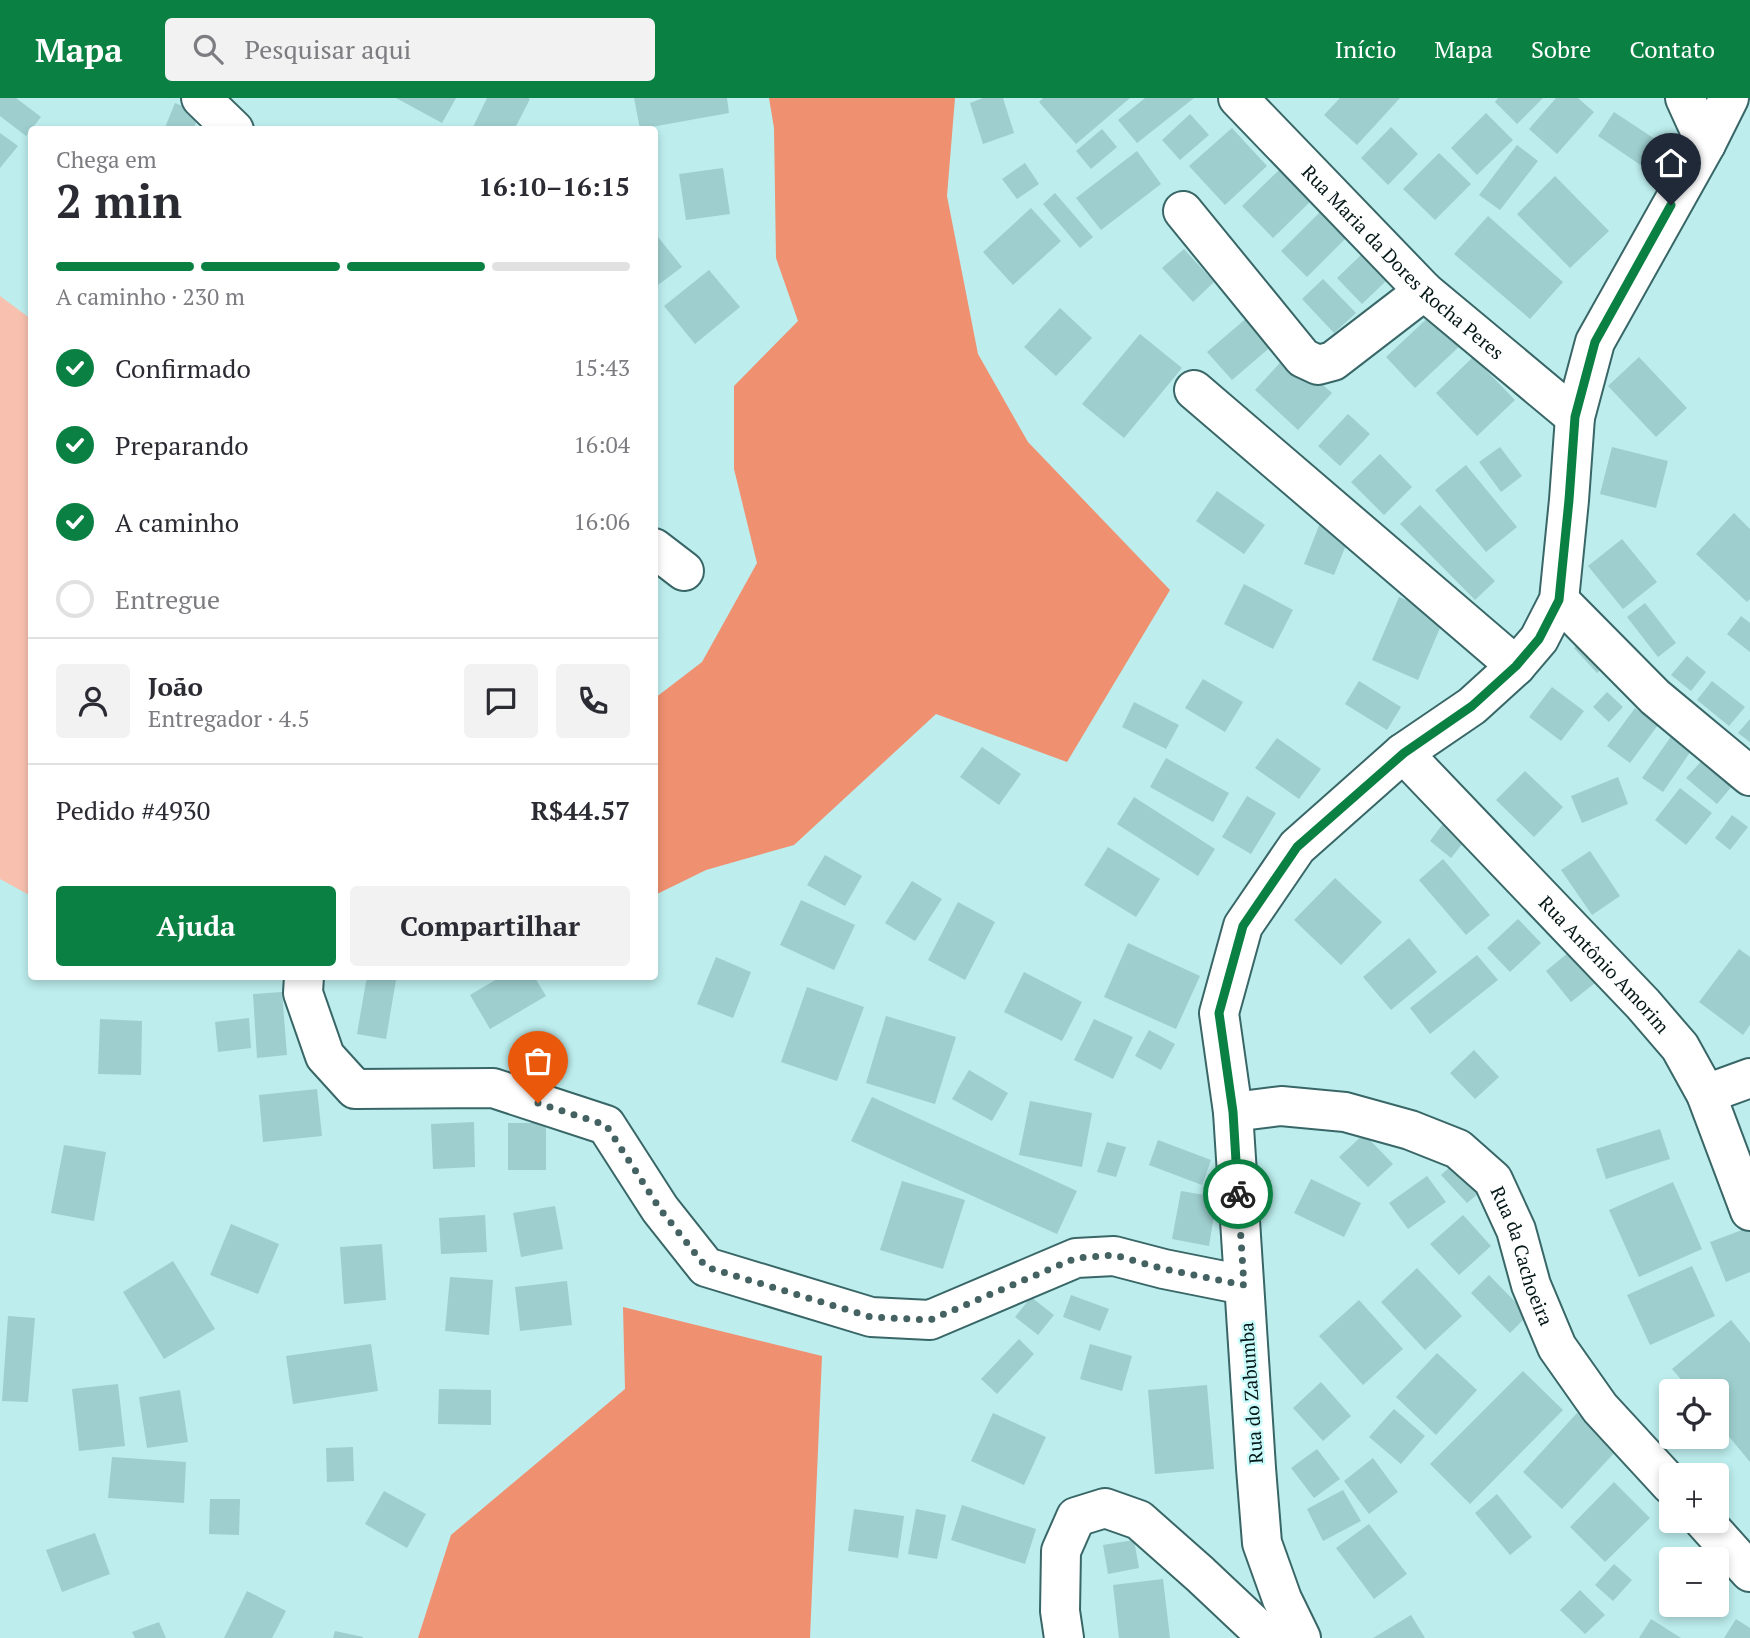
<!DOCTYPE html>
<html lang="pt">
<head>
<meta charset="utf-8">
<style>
  body { margin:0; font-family:"PT Serif",serif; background:#f2f2f3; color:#2b2b33; height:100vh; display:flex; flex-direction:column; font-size:26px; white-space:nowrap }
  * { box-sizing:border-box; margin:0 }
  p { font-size:23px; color:#7c7c81 }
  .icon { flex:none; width:38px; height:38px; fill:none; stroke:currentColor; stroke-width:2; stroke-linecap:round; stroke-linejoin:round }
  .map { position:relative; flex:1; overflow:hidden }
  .side { position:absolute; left:28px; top:28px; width:630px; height:854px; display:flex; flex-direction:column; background:#fff; border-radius:7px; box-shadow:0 4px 10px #0003 }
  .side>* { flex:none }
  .fabs { position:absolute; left:1659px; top:1281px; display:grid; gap:14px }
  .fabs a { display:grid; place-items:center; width:70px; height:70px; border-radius:7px; background:#fff; box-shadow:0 4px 10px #0003; font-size:35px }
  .pin { position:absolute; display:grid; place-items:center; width:60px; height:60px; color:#fff; margin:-72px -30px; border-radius:50% 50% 50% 0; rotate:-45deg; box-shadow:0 0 7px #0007 }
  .pin .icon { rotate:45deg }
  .courier { position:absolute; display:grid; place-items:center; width:70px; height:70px; margin:-35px; border:5px solid #0b8043; border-radius:50%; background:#fff; color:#222; box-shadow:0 2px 9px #0007 }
  .overview em { font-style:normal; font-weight:700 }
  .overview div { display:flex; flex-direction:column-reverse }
  .overview { display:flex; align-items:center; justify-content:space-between; height:119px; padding:0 28px }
  h1 { font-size:46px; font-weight:700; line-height:52px }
  .bar { display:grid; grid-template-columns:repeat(4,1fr); gap:10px 7px; align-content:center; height:84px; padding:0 28px }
  .bar i { height:9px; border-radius:5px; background:#e1e1e2 }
  .bar .selected { background:#0b8043 }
  .bar p { grid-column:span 4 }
  .line { display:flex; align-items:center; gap:18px; padding:0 28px; border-top:2px solid #e1e1e2 }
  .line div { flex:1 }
  .round { display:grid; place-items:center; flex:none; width:74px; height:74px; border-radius:7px; background:#f2f2f3 }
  ol { padding:0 28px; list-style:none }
  li { display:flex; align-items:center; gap:21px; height:77px }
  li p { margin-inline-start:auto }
  li .icon { padding:7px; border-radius:50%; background:#0b8043; color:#fff; stroke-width:4 }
  li:last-child { color:#7c7c81 }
  li i { width:38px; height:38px; border:4px solid #e1e1e2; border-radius:50% }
  .primary-button { display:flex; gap:14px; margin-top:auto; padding:14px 28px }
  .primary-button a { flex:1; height:80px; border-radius:7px; background:#0b8043; color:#fff; font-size:28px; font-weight:700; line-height:80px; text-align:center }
  .primary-button a+a { background:#f2f2f3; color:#2b2b33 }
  header { display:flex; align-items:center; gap:42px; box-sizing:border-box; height:98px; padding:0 35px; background:#0b8043; color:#fff }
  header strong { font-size:33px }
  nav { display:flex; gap:38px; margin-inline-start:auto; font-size:24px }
  .search { width:490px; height:63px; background:#f2f2f3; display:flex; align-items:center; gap:18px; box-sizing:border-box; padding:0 24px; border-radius:7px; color:#7c7c81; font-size:26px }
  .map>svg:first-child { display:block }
</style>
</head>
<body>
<header>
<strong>Mapa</strong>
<div class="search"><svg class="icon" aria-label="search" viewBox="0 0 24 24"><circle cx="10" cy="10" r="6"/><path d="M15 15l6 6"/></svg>Pesquisar aqui</div>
<nav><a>Início</a><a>Mapa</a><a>Sobre</a><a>Contato</a></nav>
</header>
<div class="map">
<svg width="1750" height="1540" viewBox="0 0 1750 1540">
  <rect width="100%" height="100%" fill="#bdeded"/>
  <path fill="#f8c1af" d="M0 198 31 221V798L0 781Z"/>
  <path fill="#ef9070" d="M769 0H955L947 98 978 256 1028 344 1170 492 1067 664 936 616 794 747 706 772 655 797V600L702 564 757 465 734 371V288L798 223 776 160 774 30Z
    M623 1209 822 1258 810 1540H418L451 1437 625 1291Z"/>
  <path fill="#9ecece" d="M0 0H16L41 19 26 38 0 18Z
    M396 0H456L442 25Z
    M487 0H528L530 1 514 32H478L473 29Z
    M634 0H727L729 15 640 31Z
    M983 0H1003L1014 35 983 46 970 5Z
    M1043 0H1130L1076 46 1039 4Z
    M1145 0H1194L1137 45 1118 22Z
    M1340 0H1400L1357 47 1324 17Z
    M1498 0H1543L1517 26 1495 4Z
    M1556 0H1578L1594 14 1557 56 1529 31Z
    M175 5 200 15 193 32H164Z
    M1614 14 1658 43 1642 68 1598 38Z
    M1486 15 1513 42 1477 77 1451 50Z
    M1190 16 1209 37 1180 62 1162 42Z
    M1391 29 1418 56 1388 87 1361 60Z
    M1232 30 1267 68 1225 107 1189 68Z
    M1102 31 1117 49 1091 71 1076 53Z
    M0 35 18 48 0 70Z
    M1517 47 1538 63 1500 112 1479 97Z
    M1137 53 1161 86 1101 132 1076 100Z
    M1439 55 1471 86 1435 122 1403 91Z
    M1025 65 1039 86 1017 101 1002 81Z
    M723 70 730 116 686 122 679 76Z
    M1281 70 1312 102 1273 140 1242 108Z
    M1555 78 1609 133 1570 170 1517 116Z
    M1055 95 1093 139 1080 150 1043 106Z
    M1031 110 1061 143 1013 187 983 154Z
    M1321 113 1347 139 1307 179 1281 153Z
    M1488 118 1563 184 1530 221 1454 156Z
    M658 139 682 169 654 190V142Z
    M1184 151 1214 184 1193 204 1162 170Z
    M1361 157 1386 183 1362 206 1337 180Z
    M709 172 740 209 695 246 664 208Z
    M1323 181 1356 215 1334 235 1302 201Z
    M1060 210 1092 240 1056 278 1024 249Z
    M1433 215 1462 246 1415 290 1386 259Z
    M1249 218 1273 247 1232 282 1207 254Z
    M1140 236 1182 270 1124 340 1082 306Z
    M1288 256 1332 295 1298 332 1255 292Z
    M1473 259 1515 302 1477 338 1436 295Z
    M1639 259 1687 310 1656 339 1608 288Z
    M1348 316 1370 336 1340 368 1318 348Z
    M1500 349 1522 378 1501 394 1479 364Z
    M1612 349 1668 363 1656 410 1600 396Z
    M1380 356 1412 389 1384 417 1351 384Z
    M1466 367 1517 429 1486 454 1435 392Z
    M1217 393 1265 427 1244 456 1196 423Z
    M1420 407 1495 483 1475 502 1400 426Z
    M1734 415 1750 431V501L1747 504 1696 456Z
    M1320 425 1350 437 1334 477 1304 466Z
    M1622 441 1657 484 1623 511 1588 468Z
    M1244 486 1293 512 1273 551 1224 526Z
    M1399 499 1445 518 1418 582 1372 562Z
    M1645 505 1676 545 1658 559 1627 519Z
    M1741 518 1750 525V554L1727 536Z
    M1586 539 1609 564 1597 575 1574 550Z
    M1687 558 1706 574 1691 593 1671 577Z
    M1203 581 1243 604 1225 634 1185 610Z
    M1359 583 1401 609 1387 632 1345 606Z
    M1712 583 1745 609 1729 628 1697 602Z
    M1552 589 1584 613 1561 643 1529 619Z
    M1607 594 1623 609 1609 624 1593 609Z
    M1134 604 1179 627 1166 651 1122 629Z
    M1635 610 1658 627 1630 665 1607 648Z
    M1750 621V644L1738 635Z
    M1672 637 1693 650 1663 694 1642 680Z
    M1277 640 1321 671 1299 701 1255 670Z
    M982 649 1021 676 999 707 960 679Z
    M1708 656 1738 681 1717 706 1686 680Z
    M1166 660 1229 695 1213 724 1150 689Z
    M1525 673 1563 709 1534 739 1496 702Z
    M1618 679 1628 706 1582 725 1571 698Z
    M1680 690 1712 715 1686 747 1655 722Z
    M1247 698 1276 715 1251 756 1222 739Z
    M1134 699 1215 751 1198 778 1117 726Z
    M1732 717 1748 729 1730 752 1715 740Z
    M1445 723 1467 740 1451 760 1430 743Z
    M1108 749 1160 781 1136 819 1084 787Z
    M1590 753 1620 798 1592 817 1561 772Z
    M825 757 862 778 845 808 807 787Z
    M1443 761 1490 817 1466 837 1419 782Z
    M1335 780 1382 824 1341 867 1294 822Z
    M912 783 942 801 915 843 885 825Z
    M801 802 855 827 834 872 780 847Z
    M958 804 995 824 965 882 928 862Z
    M1518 821 1541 845 1510 874 1487 850Z
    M1409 840 1437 874 1391 912 1363 879Z
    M1128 845 1200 878 1176 931 1104 899Z
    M1739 851 1750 859V927L1743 937 1699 904Z
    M1569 854 1595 885 1571 904 1546 873Z
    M1477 857 1498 882 1430 936 1410 910Z
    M716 859 751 874 733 920 697 906Z
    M1024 874 1082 904 1062 943 1004 914Z
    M367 878 396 882 386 941 357 936Z
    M502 878H534L546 898 490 931 470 897Z
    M807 889 864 909 837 983 781 964Z
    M282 894 287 957 257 960 253 896Z
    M886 918 956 939 935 1006 866 985Z
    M249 920 251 950 218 954 215 924Z
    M100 921 142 923 141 977 98 976Z
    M1094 921 1133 939 1113 981 1074 962Z
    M1149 932 1175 946 1161 972 1135 958Z
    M1474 952 1499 979 1475 1001 1450 975Z
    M969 972 1008 995 992 1023 952 1001Z
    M317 991 322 1038 263 1044 259 997Z
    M872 999 1077 1093 1057 1136 851 1043Z
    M1030 1003 1092 1015 1082 1069 1019 1057Z
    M474 1024 475 1069 433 1071 431 1026Z
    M508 1025H546V1072H508Z
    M1660 1031 1670 1061 1606 1081 1596 1051Z
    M1364 1036 1393 1066 1368 1089 1339 1059Z
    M1158 1042 1211 1062 1202 1087 1149 1067Z
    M1107 1044 1126 1049 1116 1079 1097 1074Z
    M64 1047 106 1054 94 1123 51 1115Z
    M1459 1061 1485 1090 1467 1105 1441 1077Z
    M1427 1078 1446 1104 1408 1131 1389 1105Z
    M1311 1081 1361 1105 1344 1139 1294 1115Z
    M902 1083 965 1102 943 1171 880 1152Z
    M1673 1084 1702 1151 1639 1179 1609 1112Z
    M1181 1093 1217 1099 1209 1148 1172 1141Z
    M555 1108 563 1151 521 1159 513 1115Z
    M485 1117 487 1154 441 1156 439 1120Z
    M1463 1117 1491 1148 1459 1177 1430 1146Z
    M231 1126 279 1146 258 1196 210 1177Z
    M1750 1129V1174L1726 1184 1710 1144Z
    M382 1146 386 1202 344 1206 340 1149Z
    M173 1163 215 1231 164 1261 123 1194Z
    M1692 1168 1715 1218 1650 1247 1627 1197Z
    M1417 1170 1462 1218 1425 1252 1381 1204Z
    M1489 1177 1528 1217 1510 1235 1471 1195Z
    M450 1179 493 1182 489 1237 445 1233Z
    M567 1183 572 1227 520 1233 515 1189Z
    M1071 1197 1109 1211 1100 1233 1063 1219Z
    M1031 1199 1054 1217 1038 1237 1015 1219Z
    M1359 1202 1403 1251 1363 1287 1319 1238Z
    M8 1218 35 1220 28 1304 2 1303Z
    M1731 1222 1750 1245V1364L1717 1324V1293H1691L1672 1271Z
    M1019 1241 1034 1256 997 1296 981 1281Z
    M371 1246 378 1293 293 1306 286 1258Z
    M1090 1246 1132 1258 1122 1293 1080 1281Z
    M1437 1255 1477 1292 1436 1337 1396 1299Z
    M1523 1273 1563 1312 1470 1406 1430 1366Z
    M1321 1284 1351 1318 1323 1343 1293 1310Z
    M118 1286 125 1348 79 1353 72 1291Z
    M1207 1287 1214 1371 1155 1376 1148 1292Z
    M439 1291 491 1292V1327L438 1326Z
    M180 1292 188 1344 147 1350 139 1299Z
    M1394 1311 1425 1338 1401 1366 1369 1339Z
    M993 1315 1046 1339 1024 1387 971 1363Z
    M1577 1315 1617 1352 1562 1411 1523 1374Z
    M353 1349 354 1383 327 1384 326 1350Z
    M1317 1351 1340 1381 1314 1400 1291 1370Z
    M112 1359 186 1364 184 1405 108 1400Z
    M1373 1360 1398 1394 1369 1416 1344 1383Z
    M1614 1384 1650 1420 1605 1464 1570 1429Z
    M1343 1392 1361 1423 1323 1443 1307 1411Z
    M384 1393 426 1416 407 1450 365 1426Z
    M1497 1396 1532 1439 1510 1457 1475 1415Z
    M210 1401H240L239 1437 209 1436Z
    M962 1407 1036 1431 1025 1466 951 1442Z
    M854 1411 904 1418 898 1460 848 1453Z
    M916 1411 946 1417 937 1461 908 1456Z
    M1369 1426 1407 1476 1374 1501 1336 1450Z
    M95 1435 110 1476 62 1494 46 1452Z
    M1134 1442 1139 1470 1108 1476 1103 1447Z
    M1614 1466 1632 1482 1613 1503 1595 1487Z
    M1163 1481 1170 1540H1119L1113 1487Z
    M1580 1492 1605 1517 1585 1536 1560 1512Z
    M247 1493 286 1513 272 1540H224Z
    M1411 1517 1425 1540H1373Z
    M1651 1521 1681 1540H1639Z
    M1736 1521 1750 1530V1540H1724Z
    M159 1524 166 1540H135L132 1534Z
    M335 1533 363 1539V1540H333Z"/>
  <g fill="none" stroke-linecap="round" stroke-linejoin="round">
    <defs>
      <g id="minor">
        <path d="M201 0 234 32"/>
        <path id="s1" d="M1238 0 1424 193 1575 319"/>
        <path d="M1685 0 1706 46"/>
        <path d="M1183 113 1303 260 1318 267 1333 263 1424 193"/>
        <path d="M1194 292 1516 568"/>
        <path d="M654 450 684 473"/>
        <path d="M1559 502 1655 599 1750 678"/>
        <path id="s2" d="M1403 655 1643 906 1680 949 1706 996 1750 1113"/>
        <path d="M304 878 303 895 325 958 355 991 493 990 606 1027 660 1111 706 1169 871 1219 930 1222 1076 1160 1114 1158 1164 1171 1244 1187"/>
        <path d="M1706 996 1750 980"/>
        <path id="s3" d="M1233 1014 1281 1008 1345 1014 1410 1032 1458 1051 1493 1082 1516 1132 1531 1187 1557 1249 1600 1310 1671 1387"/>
        <path d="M1704 1423 1750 1474"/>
        <path d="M1064 1540 1060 1513 1061 1453 1076 1419 1105 1410 1139 1422 1200 1476 1268 1540"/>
        <path d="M1301 1540 1282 1501 1262 1445 1256 1370 1233 1014 1219 915 1243 828 1297 749 1403 655 1472 608 1516 568 1539 541 1559 502 1569 402 1575 319 1595 244 1706 46 1729 0"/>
      </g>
    </defs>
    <use href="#minor" stroke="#396667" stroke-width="42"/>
    <use href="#minor" stroke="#fff" stroke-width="38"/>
  </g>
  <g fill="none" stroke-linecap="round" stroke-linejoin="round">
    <path stroke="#456262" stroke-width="7" stroke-dasharray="0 12.6" d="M538 1005 606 1027 660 1111 706 1169 871 1219 930 1222 1076 1160 1114 1157 1164 1171 1244 1187 1238 1096"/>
    <path stroke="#0b8043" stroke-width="9" d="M1238 1096 1233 1014 1219 915 1243 828 1297 749 1404 655 1472 608 1516 568 1539 541 1559 502 1569 402 1575 319 1595 244 1671 107"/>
  </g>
  <g text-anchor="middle" stroke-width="5" stroke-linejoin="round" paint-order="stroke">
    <g font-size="19" fill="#051717" stroke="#cafbfb">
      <text dy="7" stroke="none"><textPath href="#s1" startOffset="233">Rua Maria da Dores Rocha Peres</textPath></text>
      <text dy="7" stroke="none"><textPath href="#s2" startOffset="292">Rua Antônio Amorim</textPath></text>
      <text dy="7" stroke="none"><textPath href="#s3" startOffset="360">Rua da Cachoeira</textPath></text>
      <text transform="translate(1251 1295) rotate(-94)" y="7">Rua do Zabumba</text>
    </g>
  </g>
</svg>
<div class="fabs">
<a><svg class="icon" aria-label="locate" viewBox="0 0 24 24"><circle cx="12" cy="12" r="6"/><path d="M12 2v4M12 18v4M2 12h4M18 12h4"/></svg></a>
<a>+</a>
<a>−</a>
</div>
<div class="pin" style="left:538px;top:1005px;background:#ea580c"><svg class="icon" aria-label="bag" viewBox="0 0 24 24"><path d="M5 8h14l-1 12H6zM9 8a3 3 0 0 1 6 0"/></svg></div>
<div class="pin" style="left:1671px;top:107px;background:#1f2937"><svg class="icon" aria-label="home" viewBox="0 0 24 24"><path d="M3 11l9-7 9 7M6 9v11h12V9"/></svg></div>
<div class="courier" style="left:1238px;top:1096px"><svg class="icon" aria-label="bike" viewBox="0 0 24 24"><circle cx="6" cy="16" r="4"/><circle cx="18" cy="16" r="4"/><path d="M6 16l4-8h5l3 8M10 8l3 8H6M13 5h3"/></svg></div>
<section class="side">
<div class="overview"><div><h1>2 min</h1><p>Chega em</p></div><em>16:10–16:15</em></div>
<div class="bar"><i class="selected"></i><i class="selected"></i><i class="selected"></i><i></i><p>A caminho · 230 m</p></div>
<ol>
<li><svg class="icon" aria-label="check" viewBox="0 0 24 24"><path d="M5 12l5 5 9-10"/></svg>Confirmado<p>15:43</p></li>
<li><svg class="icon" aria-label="check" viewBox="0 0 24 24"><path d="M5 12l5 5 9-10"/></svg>Preparando<p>16:04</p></li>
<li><svg class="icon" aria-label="check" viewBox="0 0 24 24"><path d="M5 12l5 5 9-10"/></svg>A caminho<p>16:06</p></li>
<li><i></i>Entregue</li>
</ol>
<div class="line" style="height:126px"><a class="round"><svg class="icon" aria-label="person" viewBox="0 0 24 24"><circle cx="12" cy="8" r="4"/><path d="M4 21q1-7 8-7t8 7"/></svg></a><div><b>João</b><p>Entregador · 4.5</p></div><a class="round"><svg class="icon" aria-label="chat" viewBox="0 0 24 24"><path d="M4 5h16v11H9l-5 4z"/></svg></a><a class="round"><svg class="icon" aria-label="phone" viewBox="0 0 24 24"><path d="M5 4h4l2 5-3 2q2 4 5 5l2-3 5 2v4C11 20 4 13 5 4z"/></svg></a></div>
<div class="line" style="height:91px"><div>Pedido #4930</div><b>R$44.57</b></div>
<div class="primary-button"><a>Ajuda</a><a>Compartilhar</a></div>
</section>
</div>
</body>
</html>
